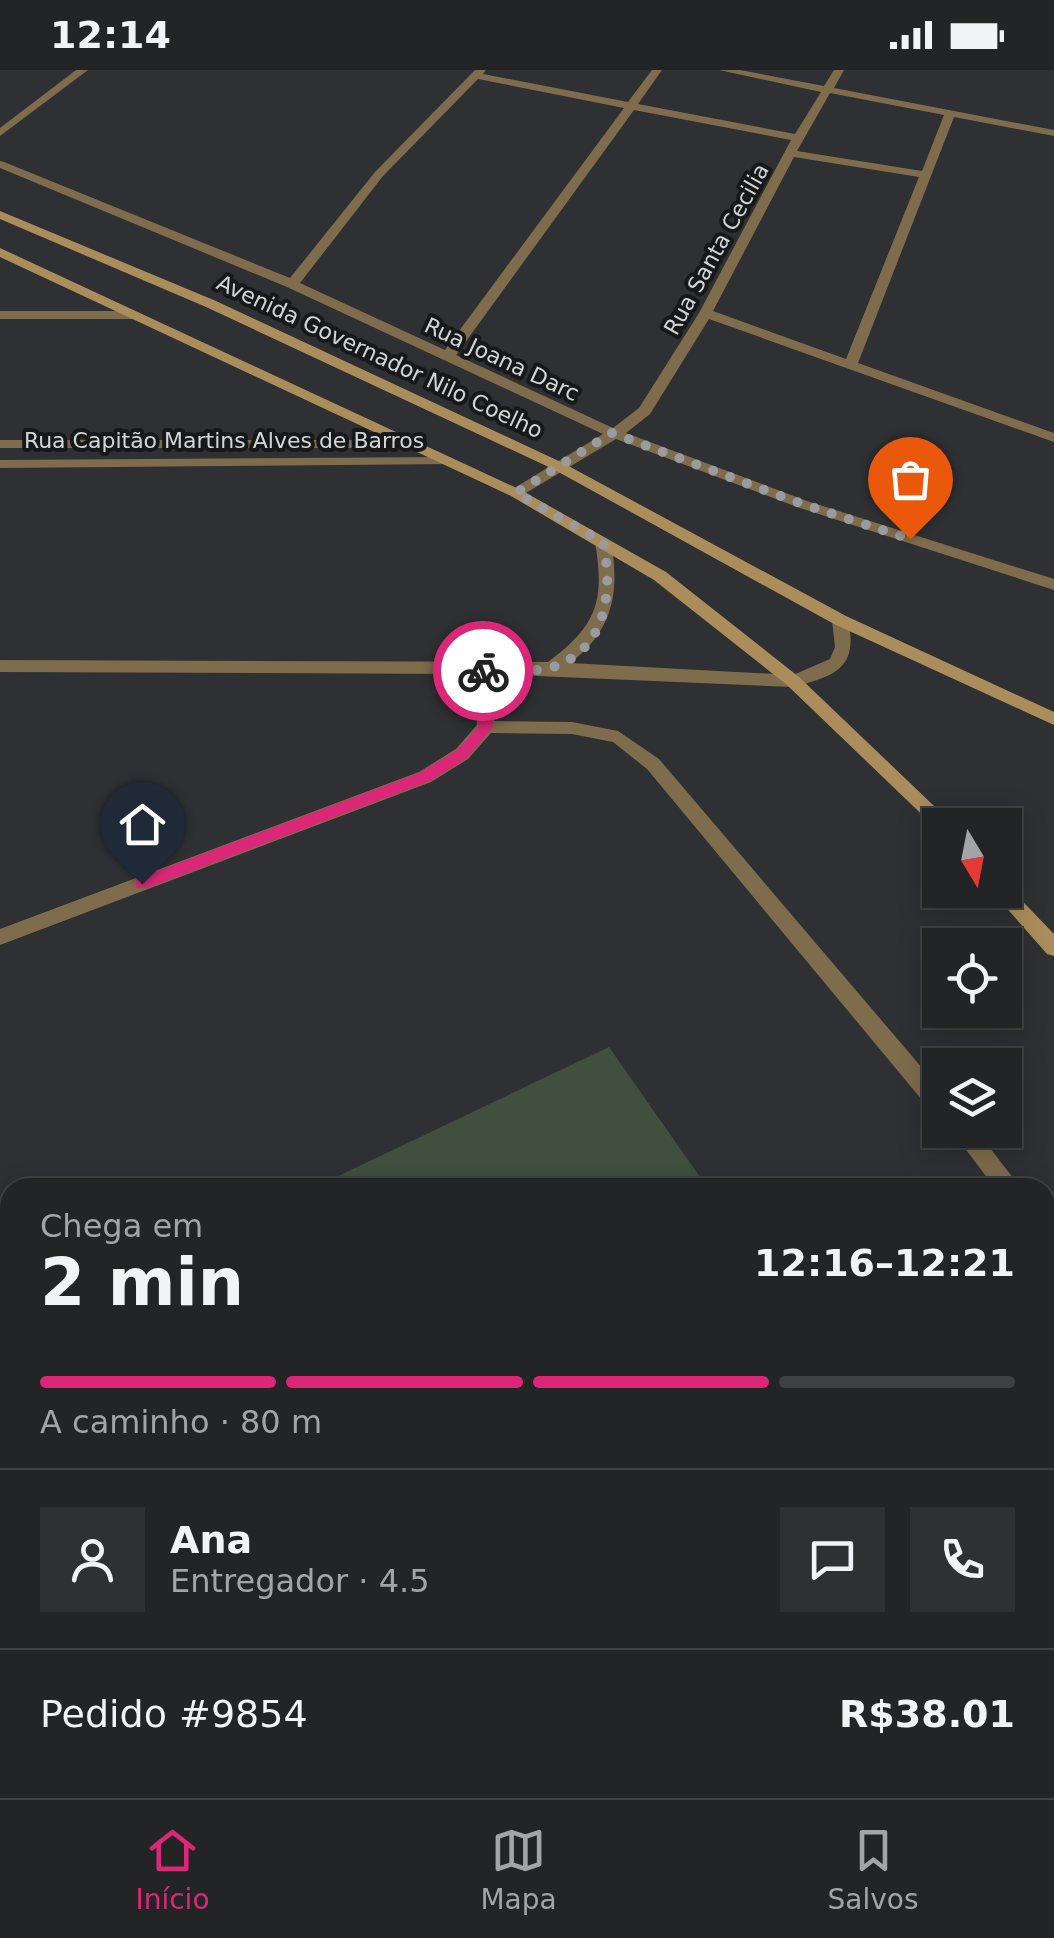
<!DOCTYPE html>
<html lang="pt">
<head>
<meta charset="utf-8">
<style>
  body { margin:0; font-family:"DejaVu Sans",sans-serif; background:#2e3032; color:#f1f3f6; height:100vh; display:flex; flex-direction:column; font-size:38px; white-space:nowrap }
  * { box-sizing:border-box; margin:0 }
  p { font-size:32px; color:#a2a4a7 }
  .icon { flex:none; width:55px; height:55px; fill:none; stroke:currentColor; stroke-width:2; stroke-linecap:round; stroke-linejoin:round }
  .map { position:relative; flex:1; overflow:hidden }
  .drawer { position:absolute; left:0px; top:1108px; width:1055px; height:622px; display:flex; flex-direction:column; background:#222426; border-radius:30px 30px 0 0; box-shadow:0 5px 25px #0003,0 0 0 2px #3f4143 }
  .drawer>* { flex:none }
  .needle { width:65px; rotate:170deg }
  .tools { position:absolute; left:922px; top:738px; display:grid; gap:20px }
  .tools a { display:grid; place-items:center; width:100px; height:100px; border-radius:0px; background:#222426; box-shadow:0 5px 25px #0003,0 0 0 2px #3f4143; font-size:50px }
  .pin { position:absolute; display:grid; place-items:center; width:85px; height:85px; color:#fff; margin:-102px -42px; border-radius:50% 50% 50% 0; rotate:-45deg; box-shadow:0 0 10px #0007 }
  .pin .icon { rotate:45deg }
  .courier { position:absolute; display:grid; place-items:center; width:100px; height:100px; margin:-50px; border:8px solid #db2777; border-radius:50%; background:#fff; color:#222; box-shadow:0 2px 12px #0007 }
  .summary em { font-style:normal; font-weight:700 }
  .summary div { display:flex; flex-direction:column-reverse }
  .summary { display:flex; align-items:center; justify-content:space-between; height:170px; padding:0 40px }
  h1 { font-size:65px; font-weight:700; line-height:75px }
  .bar { display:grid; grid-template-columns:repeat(4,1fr); gap:15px 10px; align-content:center; height:120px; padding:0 40px }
  .bar i { height:12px; border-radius:8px; background:#3f4143 }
  .bar .active { background:#db2777 }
  .bar p { grid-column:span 4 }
  .line { display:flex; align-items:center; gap:25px; padding:0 40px; border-top:2px solid #3f4143 }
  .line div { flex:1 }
  .round { display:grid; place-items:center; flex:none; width:105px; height:105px; border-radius:0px; background:#2e3032 }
  .status { display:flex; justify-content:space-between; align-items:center; height:70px; padding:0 50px; background:#222426; direction:ltr }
  .status svg { height:28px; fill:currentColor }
  .tabs { display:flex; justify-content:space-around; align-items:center; height:140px; border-top:2px solid #3f4143; background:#222426; font-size:28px; color:#a2a4a7 }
  .tabs a { display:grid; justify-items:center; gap:5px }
  .tabs .active { color:#db2777 }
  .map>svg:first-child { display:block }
</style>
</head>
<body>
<div class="status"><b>12:14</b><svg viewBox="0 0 49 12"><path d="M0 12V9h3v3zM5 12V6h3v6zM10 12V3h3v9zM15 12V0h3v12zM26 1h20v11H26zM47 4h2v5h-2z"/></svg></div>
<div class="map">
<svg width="1054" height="1728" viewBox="0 0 1054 1728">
  <rect width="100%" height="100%" fill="#2e3033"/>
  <path fill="#404f3e" d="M609 977 707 1117H315Z
    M10 1263V1481L0 1451V1268Z
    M1045 1601 1054 1614V1728H94L91 1720H1045Z"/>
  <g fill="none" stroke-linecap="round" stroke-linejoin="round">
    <path fill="#7e6c4d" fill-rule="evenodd" d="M76 0H88L0 66V58Z
      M475 0H486L483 4 628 32 652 0H662L638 34 795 64 821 22 719 0H740L824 16 834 0H844L834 18 1054 60V66L954 47 858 293 1054 363V372L709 249 650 344 626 363 807 431 1054 509V520L797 437 616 369 521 426H511V420L603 364 287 217 0 98V91L4 92 290 208 375 102ZM478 9 624 38 445 280 300 213 383 106ZM830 23 944 45 922 101 797 81ZM634 40 791 70 699 243 639 338 613 358 456 285ZM794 87 919 107 846 289 713 241Z
      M0 241H132L139 245 132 249H0Z
      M0 370H413L420 374 413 378H0Z
      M449 387 456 391 454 394 0 398V390Z
      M603 467 611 472C620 522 613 561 570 593L793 605 830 589 835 577 832 550 840 544 848 550C859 599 834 606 793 617L492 604 494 651 572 652 618 661 659 689 940 1019V1045L932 1042 647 699 613 672 572 664 491 663 468 689 431 712 0 875V859L419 702 456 679 477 655 475 604 0 602V590L548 592C597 556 605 531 595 472Z
      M951 1060H976L1021 1118H995Z
      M1045 1148 1054 1152V1181L1045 1177Z"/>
    <path fill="#ab8d5b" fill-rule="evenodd" d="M0 141 216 231 563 393 846 546 1054 642V655L834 554 553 399 206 237 0 149Z
      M0 178 521 420 666 502 799 607 954 755H940L938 760 787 615 654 510 511 426 0 187Z
      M1005 813 1054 864V886L1047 884 996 826 993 820H1005Z"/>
  </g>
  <path fill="#db2777" d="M483 596 490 601 493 657 467 688 430 711 147 818H136V809L419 703 457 680 479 656 476 601Z"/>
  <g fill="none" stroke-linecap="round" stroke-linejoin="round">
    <path stroke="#9a9b9e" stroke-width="10" stroke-dasharray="0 18" d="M483 601C503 598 533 604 553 597 608 579 613 519 603 472L516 423 612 363 802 434 910 469"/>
  </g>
  <g text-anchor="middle" stroke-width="8" stroke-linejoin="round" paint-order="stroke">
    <g font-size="22" fill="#d4d5d7" stroke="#17181a">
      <text transform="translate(716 179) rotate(-61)" y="8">Rua Santa Cecilia</text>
      <text transform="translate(380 286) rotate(25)" y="8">Avenida Governador Nilo Coelho</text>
      <text transform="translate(502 289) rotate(25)" y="8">Rua Joana Darc</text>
      <text x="224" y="378">Rua Capitão Martins Alves de Barros</text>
    </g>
  </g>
</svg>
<div class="tools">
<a><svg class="needle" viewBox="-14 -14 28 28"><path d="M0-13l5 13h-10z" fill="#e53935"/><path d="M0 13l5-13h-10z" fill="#a2a4a7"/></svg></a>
<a><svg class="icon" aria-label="locate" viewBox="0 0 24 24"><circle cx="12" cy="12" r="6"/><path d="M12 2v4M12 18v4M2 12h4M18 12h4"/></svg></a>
<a><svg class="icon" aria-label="layers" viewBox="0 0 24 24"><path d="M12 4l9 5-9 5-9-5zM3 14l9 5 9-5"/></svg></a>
</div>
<div class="pin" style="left:910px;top:469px;background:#ea580c"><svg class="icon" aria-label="bag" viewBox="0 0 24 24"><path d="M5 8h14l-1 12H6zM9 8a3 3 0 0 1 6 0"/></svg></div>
<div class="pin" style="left:142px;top:814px;background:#1f2937"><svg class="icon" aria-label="home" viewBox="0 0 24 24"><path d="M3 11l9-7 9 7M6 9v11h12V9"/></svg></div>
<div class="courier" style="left:483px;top:601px"><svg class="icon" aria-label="bike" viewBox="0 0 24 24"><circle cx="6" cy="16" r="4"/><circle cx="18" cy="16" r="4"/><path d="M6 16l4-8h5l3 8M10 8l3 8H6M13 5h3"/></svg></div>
<section class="drawer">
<div class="summary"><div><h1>2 min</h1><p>Chega em</p></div><em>12:16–12:21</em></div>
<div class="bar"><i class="active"></i><i class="active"></i><i class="active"></i><i></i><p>A caminho · 80 m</p></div>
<div class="line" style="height:180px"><a class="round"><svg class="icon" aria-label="person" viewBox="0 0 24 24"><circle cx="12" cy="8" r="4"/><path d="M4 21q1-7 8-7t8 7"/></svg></a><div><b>Ana</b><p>Entregador · 4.5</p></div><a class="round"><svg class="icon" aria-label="chat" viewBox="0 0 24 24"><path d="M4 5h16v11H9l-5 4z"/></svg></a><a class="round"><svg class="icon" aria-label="phone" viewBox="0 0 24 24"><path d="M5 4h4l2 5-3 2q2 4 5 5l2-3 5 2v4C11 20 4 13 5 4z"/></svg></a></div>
<div class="line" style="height:130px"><div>Pedido #9854</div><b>R$38.01</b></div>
</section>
</div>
<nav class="tabs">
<a class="active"><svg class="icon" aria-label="home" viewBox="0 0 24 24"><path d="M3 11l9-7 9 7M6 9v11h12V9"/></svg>Início</a>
<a><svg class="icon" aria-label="map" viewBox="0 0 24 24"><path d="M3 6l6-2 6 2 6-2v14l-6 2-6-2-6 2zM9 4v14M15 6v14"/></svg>Mapa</a>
<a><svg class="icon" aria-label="saved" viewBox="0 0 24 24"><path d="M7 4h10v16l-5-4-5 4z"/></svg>Salvos</a>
</nav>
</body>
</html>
